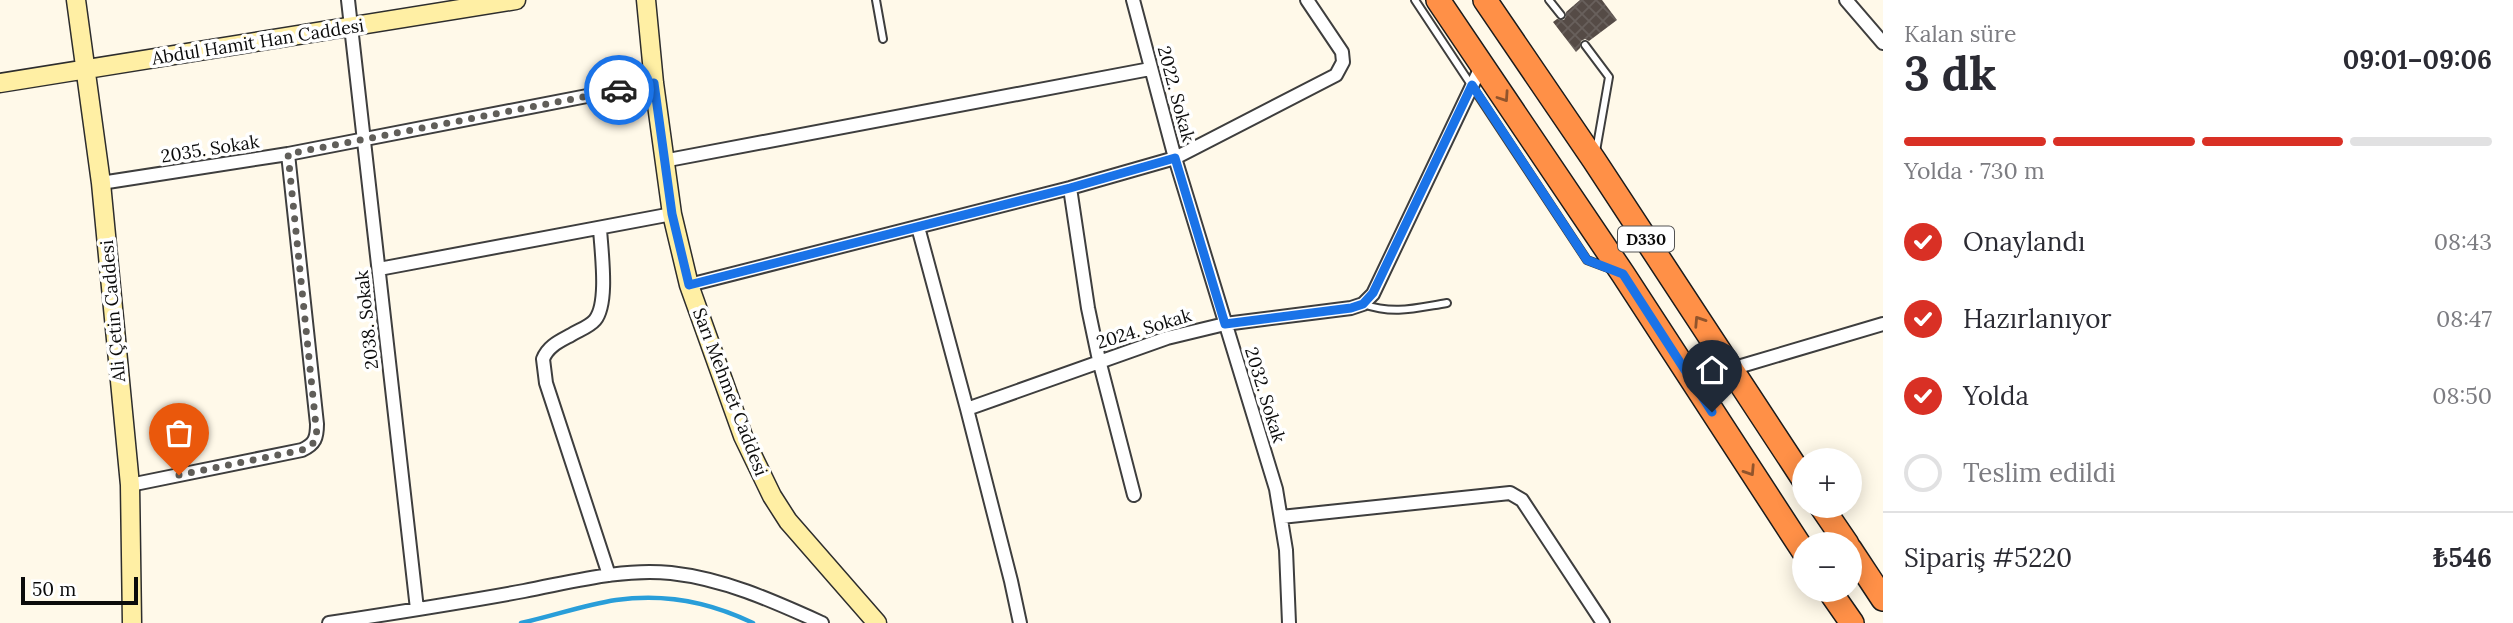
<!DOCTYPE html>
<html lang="tr">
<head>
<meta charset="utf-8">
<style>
  body { margin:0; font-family:Lora,serif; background:#f2f2f3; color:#2b2b33; height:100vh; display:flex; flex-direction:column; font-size:26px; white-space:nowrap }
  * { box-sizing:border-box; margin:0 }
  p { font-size:23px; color:#7c7c81 }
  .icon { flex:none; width:38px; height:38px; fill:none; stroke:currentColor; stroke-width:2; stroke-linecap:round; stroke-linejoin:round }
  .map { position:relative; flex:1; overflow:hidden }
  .side { display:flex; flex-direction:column; background:#fff; width:630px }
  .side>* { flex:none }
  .buttons { position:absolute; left:1792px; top:448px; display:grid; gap:14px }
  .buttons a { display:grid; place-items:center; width:70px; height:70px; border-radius:50%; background:#fff; box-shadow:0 4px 18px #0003; font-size:35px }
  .scale { position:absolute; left:21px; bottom:18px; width:117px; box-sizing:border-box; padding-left:7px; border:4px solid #0b0b0b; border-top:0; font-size:19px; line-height:24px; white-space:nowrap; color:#0b0b0b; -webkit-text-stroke:5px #fff; paint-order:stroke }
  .pin { position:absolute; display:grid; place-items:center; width:60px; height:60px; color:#fff; margin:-72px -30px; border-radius:50% 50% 50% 0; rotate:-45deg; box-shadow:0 0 7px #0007 }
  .pin .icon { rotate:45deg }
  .courier { position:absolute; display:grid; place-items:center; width:70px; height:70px; margin:-35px; border:5px solid #1a73e8; border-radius:50%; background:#fff; color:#222; box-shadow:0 2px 9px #0007 }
  .overview em { font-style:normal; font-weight:800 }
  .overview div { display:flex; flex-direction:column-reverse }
  .overview { display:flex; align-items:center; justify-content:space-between; height:119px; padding:0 21px }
  h1 { font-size:46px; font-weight:800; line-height:52px }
  .bar { display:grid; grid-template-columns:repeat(4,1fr); gap:10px 7px; align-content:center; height:84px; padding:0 21px }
  .bar i { height:9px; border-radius:5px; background:#e1e1e2 }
  .bar .current { background:#d93025 }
  .bar p { grid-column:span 4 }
  .line { display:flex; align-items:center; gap:18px; padding:0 21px; border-top:2px solid #e1e1e2 }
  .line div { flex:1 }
  ol { padding:0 21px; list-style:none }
  li { display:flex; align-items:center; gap:21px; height:77px }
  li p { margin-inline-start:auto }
  li .icon { padding:7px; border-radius:50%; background:#d93025; color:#fff; stroke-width:4 }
  li:last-child { color:#7c7c81 }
  li i { width:38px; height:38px; border:4px solid #e1e1e2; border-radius:50% }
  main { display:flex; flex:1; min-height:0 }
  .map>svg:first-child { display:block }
</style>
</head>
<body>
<main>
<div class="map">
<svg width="1883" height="623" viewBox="0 0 1883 623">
  <defs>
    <pattern id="building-cross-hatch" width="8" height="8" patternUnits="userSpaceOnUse" patternTransform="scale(1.75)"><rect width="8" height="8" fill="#554b46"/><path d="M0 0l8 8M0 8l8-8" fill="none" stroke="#68605c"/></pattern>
  </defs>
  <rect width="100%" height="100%" fill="#fff9e9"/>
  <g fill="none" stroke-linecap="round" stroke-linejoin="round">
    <path stroke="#299ed9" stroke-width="4.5" d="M521 623C553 616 584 605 616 600 664 593 710 602 753 623"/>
  </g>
  <path fill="url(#building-cross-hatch)" d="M1580 0H1602L1617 20 1589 41 1585 39 1581 41 1580 48 1576 52 1553 22 1557 19 1564 20 1566 16V12Z"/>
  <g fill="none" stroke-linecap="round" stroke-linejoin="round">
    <defs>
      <path id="lane" d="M876 0 883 39
        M1415 0 1587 260 1611 269
        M1549 0 1561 15
        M1585 45 1609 77 1596 151
        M1363 304C1394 315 1416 308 1447 303"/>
      <path id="street" d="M348 0 417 609
        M1846 0 1883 43
        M663 161 1150 69
        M101 183 288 154 654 83
        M1070 188 1088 308 1099 360 1134 495
        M918 227 967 409 1011 581 1020 623
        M600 228C601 250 609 303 595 320 589 327 579 330 571 335 560 341 548 346 543 359L546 383 609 575
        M379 269 672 214
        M689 285 1070 188 1175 158 1133 0
        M1731 369 1883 324
        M967 409 1167 338 1225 324 1351 308 1363 304 1373 294 1482 65
        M130 485 302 450C315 444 317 438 317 424L288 154
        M1281 517 1510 493 1522 500 1603 623
        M329 623C394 613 459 603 524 591 572 582 621 568 671 573 725 579 773 601 822 623
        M1289 623 1286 550 1276 489 1175 158 1336 75 1343 62 1342 52 1307 0"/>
      <path id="secondary" d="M76 0 101 183 130 485 132 623
        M646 0 654 83 672 214 689 285 743 436 772 496 788 521 877 623
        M0 83 516 0"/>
      <path id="highway" d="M1438 0 1623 274 1804 552
        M1485 0 1594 160 1804 480
        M1821 506 1847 544
        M1850 549 1883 599
        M1829 590 1852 623"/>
    </defs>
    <use href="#lane" stroke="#3e3e3e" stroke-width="10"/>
    <use href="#street" stroke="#3e3e3e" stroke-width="16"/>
    <use href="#secondary" stroke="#2d2d2d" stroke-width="21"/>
    <use href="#highway" stroke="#1c1c1c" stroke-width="26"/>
    <use href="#lane" stroke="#fff" stroke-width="6"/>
    <use href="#street" stroke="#fff" stroke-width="12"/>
    <use href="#secondary" stroke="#ffefa4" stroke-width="18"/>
    <use href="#highway" stroke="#ff9047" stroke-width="23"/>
  </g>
  <defs><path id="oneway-chevron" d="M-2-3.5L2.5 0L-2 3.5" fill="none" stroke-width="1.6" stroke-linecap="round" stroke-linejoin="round" transform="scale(1.75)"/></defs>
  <g stroke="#91542c">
    <use href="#oneway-chevron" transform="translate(1504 97) rotate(56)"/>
    <use href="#oneway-chevron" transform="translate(1699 321) rotate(-123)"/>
    <use href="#oneway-chevron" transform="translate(1750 471) rotate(57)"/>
  </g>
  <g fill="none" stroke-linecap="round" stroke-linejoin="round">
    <path stroke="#605e59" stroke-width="7" stroke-dasharray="0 12.6" d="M179 475 302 450 312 445 317 436 288 154 619 90"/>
    <path stroke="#1a73e8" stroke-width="9" d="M619 90 654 83 672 214 689 285 1070 188 1175 158 1225 324 1351 308 1363 304 1373 293 1472 85 1587 260 1623 274 1712 412"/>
  </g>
  <g text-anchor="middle" stroke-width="7" stroke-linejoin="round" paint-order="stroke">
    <rect fill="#fff" stroke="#545454" stroke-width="2" x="1618" y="226.5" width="56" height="25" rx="5"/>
    <g font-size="16" font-weight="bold" fill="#0b0b0b">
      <text x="1646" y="245">D330</text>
    </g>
    <g font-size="18" fill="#0b0b0b" stroke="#fff">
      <text transform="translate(258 42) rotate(-9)" y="6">Abdul Hamit Han Caddesi</text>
      <text transform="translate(1176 94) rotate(75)" y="6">2022. Sokak</text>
      <text transform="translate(210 149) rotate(-9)" y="6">2035. Sokak</text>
      <text transform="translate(113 311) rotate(-95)" y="6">Ali Çetin Caddesi</text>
      <text transform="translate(367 320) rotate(-96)" y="6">2038. Sokak</text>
      <text transform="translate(1144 329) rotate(-17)" y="6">2024. Sokak</text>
      <text transform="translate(730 392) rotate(69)" y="6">Sarı Mehmet Caddesi</text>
      <text transform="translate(1265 395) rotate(73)" y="6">2032. Sokak</text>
    </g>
  </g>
</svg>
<div class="buttons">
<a>+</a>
<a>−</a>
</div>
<div class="scale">50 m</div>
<div class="pin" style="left:179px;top:475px;background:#ea580c"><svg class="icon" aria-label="bag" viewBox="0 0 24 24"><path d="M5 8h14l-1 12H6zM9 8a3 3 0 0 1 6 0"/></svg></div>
<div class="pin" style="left:1712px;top:412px;background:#1f2937"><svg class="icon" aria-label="home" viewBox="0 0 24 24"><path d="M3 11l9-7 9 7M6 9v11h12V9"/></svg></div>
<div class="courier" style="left:619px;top:90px"><svg class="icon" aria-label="car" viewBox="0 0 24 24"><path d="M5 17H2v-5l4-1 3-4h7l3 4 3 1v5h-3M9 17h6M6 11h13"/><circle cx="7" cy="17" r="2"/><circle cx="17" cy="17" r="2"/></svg></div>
</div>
<section class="side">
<div class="overview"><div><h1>3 dk</h1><p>Kalan süre</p></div><em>09:01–09:06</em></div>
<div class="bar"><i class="current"></i><i class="current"></i><i class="current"></i><i></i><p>Yolda · 730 m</p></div>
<ol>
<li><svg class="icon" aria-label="check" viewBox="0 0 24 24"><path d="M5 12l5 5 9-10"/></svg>Onaylandı<p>08:43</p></li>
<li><svg class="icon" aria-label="check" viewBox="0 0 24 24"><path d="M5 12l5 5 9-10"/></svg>Hazırlanıyor<p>08:47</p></li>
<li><svg class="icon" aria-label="check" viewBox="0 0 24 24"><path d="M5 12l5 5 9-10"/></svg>Yolda<p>08:50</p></li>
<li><i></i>Teslim edildi</li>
</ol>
<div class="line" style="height:91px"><div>Sipariş #5220</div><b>₺546</b></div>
</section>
</main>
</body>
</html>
